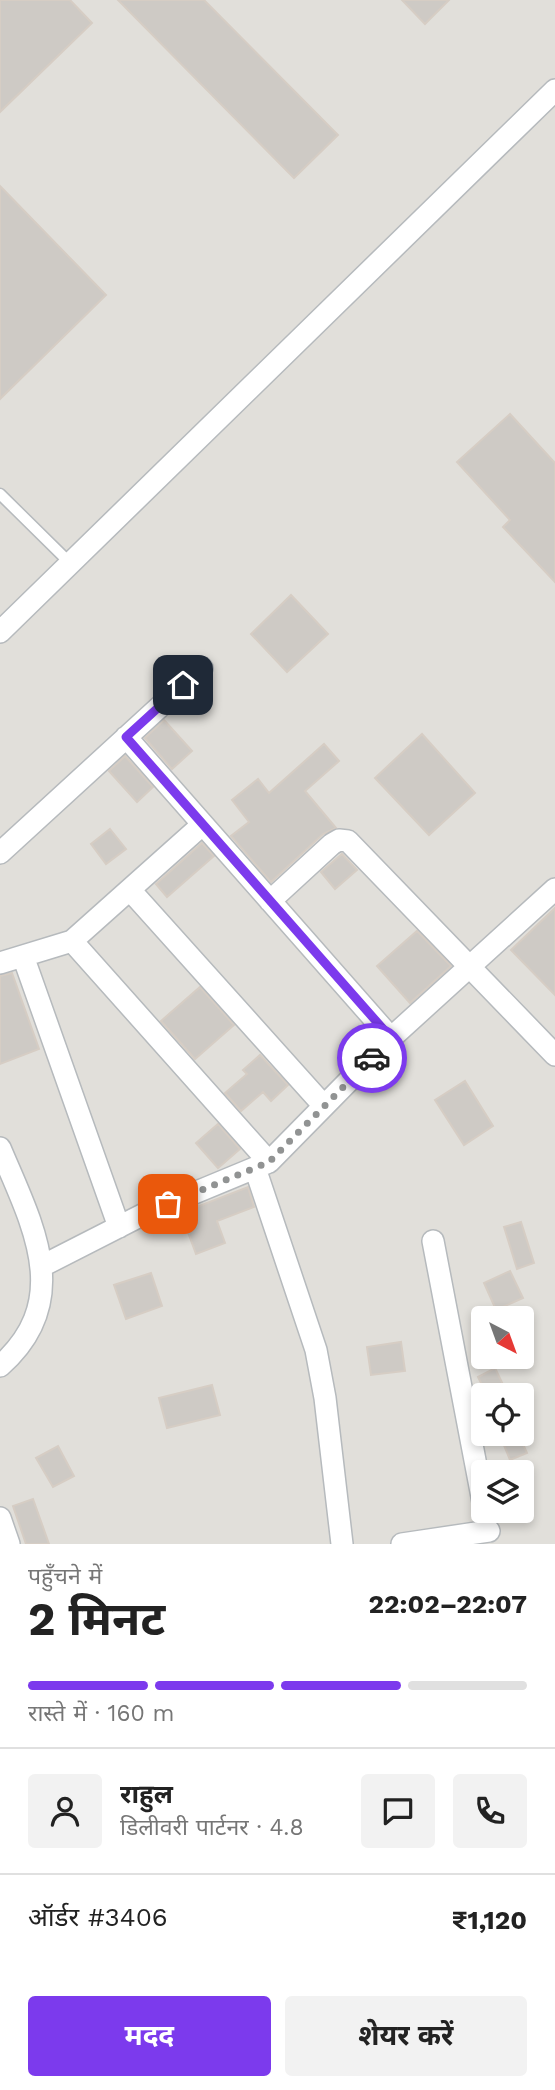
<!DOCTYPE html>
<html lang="hi">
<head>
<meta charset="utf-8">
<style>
  body { margin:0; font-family:"Work Sans","Noto Sans Devanagari",sans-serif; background:#f2f2f2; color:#222; height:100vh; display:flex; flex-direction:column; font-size:26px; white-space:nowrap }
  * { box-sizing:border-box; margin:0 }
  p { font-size:23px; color:#767676 }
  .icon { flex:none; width:38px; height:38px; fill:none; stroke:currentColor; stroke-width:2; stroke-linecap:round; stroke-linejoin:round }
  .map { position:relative; height:1544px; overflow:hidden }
  .details { display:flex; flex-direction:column; background:#fff; flex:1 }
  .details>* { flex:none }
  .needle { width:46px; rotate:139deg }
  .tools { position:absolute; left:471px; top:1306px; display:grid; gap:14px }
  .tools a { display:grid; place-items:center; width:63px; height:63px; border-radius:7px; background:#fff; box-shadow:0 4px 10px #0003; font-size:35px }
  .pin { position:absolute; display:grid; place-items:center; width:60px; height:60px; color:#fff; margin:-30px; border-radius:14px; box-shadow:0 4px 10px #0006 }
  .courier { position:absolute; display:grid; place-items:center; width:70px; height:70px; margin:-35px; border:5px solid #7c3aed; border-radius:50%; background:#fff; color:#222; box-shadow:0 2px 9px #0007 }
  .head em { font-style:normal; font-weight:700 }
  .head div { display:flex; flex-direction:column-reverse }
  .head { display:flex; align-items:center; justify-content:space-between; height:119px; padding:0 28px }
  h1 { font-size:46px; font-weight:700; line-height:52px }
  .bar { display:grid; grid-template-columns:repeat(4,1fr); gap:10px 7px; align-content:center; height:84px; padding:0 28px }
  .bar i { height:9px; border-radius:5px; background:#e0e0e0 }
  .bar .selected { background:#7c3aed }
  .bar p { grid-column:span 4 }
  .line { display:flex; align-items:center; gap:18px; padding:0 28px; border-top:2px solid #e0e0e0 }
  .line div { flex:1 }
  .round { display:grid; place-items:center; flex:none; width:74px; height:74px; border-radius:7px; background:#f2f2f2 }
  .primary-button { display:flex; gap:14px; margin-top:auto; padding:14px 28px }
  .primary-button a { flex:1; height:80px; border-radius:7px; background:#7c3aed; color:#fff; font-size:28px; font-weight:700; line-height:80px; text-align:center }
  .primary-button a+a { background:#f2f2f2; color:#222 }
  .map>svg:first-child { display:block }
</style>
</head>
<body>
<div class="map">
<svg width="555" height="1544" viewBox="0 0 555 1544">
  <rect width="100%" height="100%" fill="#f1ede6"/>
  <path fill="#e1dfda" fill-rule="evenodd" d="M0 0H555V1544H0ZM483 1318H522V1356H483ZM483 1395H522V1433H483ZM483 1472H522V1510H483Z"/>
  <path fill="#cecac5" stroke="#d6cdc4" stroke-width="2" d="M0 0H70L92 23 0 112Z
    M118 0H204L338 135 294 178Z
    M402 0H449L425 24Z
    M0 186 106 295 0 399Z
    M510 414 555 463V582L503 527 510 520 457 462Z
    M291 595 328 634 287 672 251 634Z
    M164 720 192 751 172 769 145 738Z
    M422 734 475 793 429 835 375 778Z
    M324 744 339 761 305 791 336 828 323 834 271 882 231 836 249 822 232 800 258 779 269 793Z
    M125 756 153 787 137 802 109 771Z
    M110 829 126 849 106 864 91 844Z
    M202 843 214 856 167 897 156 884Z
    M342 854 357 870 335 889 321 872Z
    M555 908V995L511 950Z
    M417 931 451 966 410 1003 377 966Z
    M12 973 39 1049 0 1064V976Z
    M200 987 234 1025 195 1059 161 1021Z
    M260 1055 288 1085 271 1101 263 1092 241 1111 225 1093 247 1074 243 1070Z
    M465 1081 493 1126 464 1145 435 1100Z
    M218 1124 240 1149 218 1168 196 1143Z
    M248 1187 254 1207 217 1221 225 1243 196 1254 181 1213Z
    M521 1222 534 1263 517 1269 504 1227Z
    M510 1271 523 1298 496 1310 484 1283Z
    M151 1273 162 1306 126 1319 114 1285Z
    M401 1342 405 1371 371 1375 367 1347Z
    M495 1368 508 1395H487L478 1377Z
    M212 1385 220 1415 167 1428 159 1398Z
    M499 1433H518L527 1453 510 1460Z
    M58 1446 74 1476 53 1487 36 1458Z
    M33 1499 49 1544H26L13 1506Z"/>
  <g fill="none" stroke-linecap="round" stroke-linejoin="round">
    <defs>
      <path id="lane" d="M0 494 70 563"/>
      <path id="street" d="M0 632 555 90
        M126 737 391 1038
        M0 853 202 668
        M130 890 324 1106
        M270 901 332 844 339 840 348 841 555 1055
        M23 956 119 1227
        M0 963 72 941 202 825
        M0 1148C32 1224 75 1300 0 1366
        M269 1162 391 1038 555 889
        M255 1168 316 1350 325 1398 342 1544
        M433 1241 483 1502
        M42 1266 146 1213 269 1162 72 941
        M0 1518 9 1544
        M402 1544 489 1531"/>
    </defs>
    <use href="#lane" stroke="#b6babd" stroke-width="13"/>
    <use href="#street" stroke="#b6babd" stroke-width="24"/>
    <use href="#lane" stroke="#fff" stroke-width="10"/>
    <use href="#street" stroke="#fff" stroke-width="21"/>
  </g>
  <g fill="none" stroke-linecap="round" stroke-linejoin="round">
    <path stroke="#919393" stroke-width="7" stroke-dasharray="0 12.6" d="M168 1204 269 1162 372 1058"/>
    <path stroke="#7c3aed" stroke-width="9" d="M183 685 126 737 391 1038 372 1058"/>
  </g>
</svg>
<div class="tools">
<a><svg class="needle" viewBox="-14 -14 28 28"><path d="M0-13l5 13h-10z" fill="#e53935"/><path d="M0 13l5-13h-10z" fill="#767676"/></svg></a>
<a><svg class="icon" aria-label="locate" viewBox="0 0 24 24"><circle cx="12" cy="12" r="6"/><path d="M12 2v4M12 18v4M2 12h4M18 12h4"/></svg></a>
<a><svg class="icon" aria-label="layers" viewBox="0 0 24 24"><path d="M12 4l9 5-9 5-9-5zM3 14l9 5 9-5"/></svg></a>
</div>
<div class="pin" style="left:168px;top:1204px;background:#ea580c"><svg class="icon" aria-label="bag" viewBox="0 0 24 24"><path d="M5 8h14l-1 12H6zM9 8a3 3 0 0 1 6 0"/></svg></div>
<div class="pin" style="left:183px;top:685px;background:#1f2937"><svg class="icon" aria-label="home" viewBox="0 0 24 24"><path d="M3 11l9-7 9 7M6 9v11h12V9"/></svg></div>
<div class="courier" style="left:372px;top:1058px"><svg class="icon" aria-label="car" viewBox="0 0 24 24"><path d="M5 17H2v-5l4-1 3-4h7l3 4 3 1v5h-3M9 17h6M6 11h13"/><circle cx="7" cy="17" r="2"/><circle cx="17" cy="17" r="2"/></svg></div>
</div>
<section class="details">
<div class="head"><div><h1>2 मिनट</h1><p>पहुँचने में</p></div><em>22:02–22:07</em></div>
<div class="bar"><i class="selected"></i><i class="selected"></i><i class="selected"></i><i></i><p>रास्ते में · 160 m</p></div>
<div class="line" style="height:126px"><a class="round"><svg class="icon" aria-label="person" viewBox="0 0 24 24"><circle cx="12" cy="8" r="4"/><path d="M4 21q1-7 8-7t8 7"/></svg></a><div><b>राहुल</b><p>डिलीवरी पार्टनर · 4.8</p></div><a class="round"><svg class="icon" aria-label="chat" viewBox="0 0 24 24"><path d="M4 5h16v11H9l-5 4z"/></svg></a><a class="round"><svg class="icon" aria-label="phone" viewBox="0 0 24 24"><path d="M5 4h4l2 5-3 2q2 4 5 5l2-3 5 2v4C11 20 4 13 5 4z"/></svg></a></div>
<div class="line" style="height:91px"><div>ऑर्डर #3406</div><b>₹1,120</b></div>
<div class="primary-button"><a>मदद</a><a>शेयर करें</a></div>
</section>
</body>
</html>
